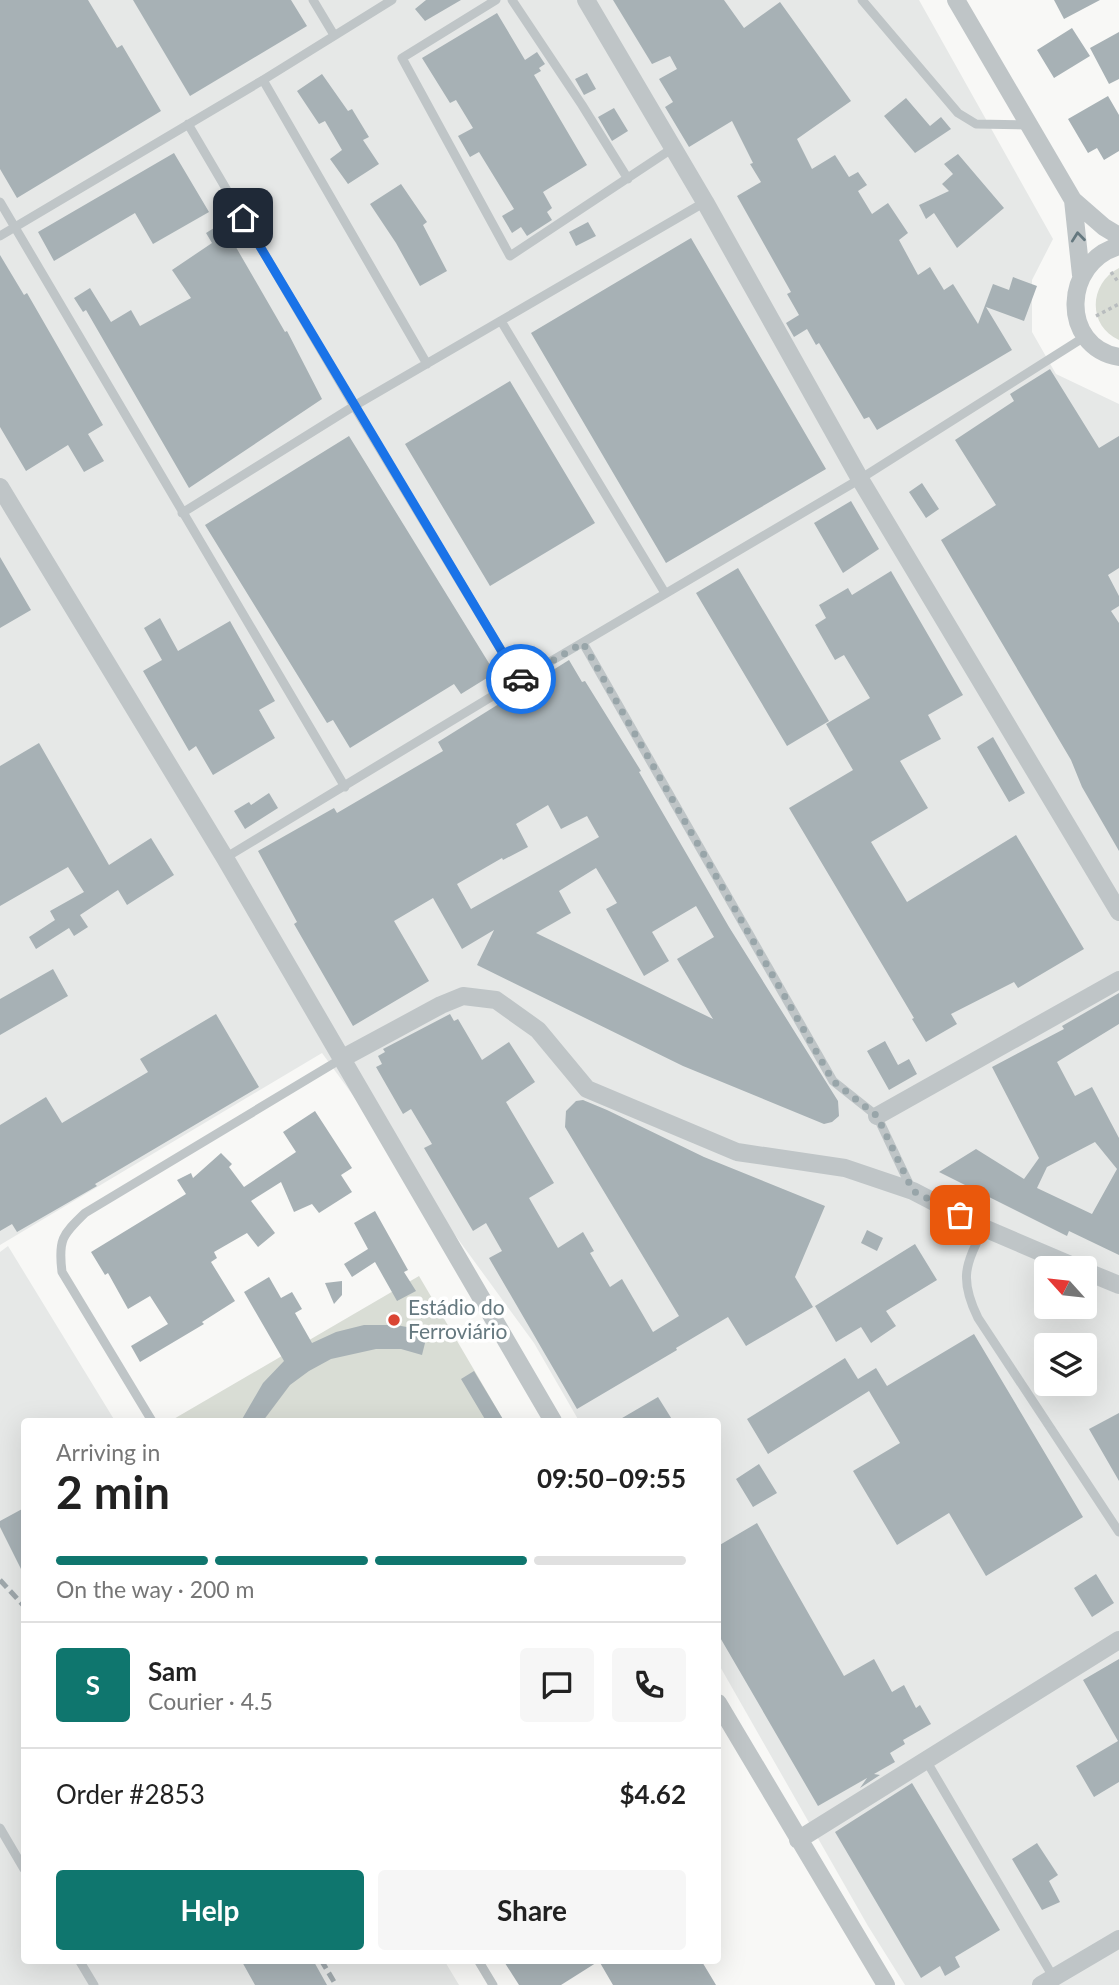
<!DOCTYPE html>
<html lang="en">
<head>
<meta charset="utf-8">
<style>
  body { margin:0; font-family:Lato,sans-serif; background:#f6f6f6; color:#222; height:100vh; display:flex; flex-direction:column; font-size:26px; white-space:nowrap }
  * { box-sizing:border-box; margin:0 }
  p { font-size:23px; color:#767676 }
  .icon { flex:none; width:38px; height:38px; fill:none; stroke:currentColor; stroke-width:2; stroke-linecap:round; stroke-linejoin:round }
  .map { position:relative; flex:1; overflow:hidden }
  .drawer { position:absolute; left:21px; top:1418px; width:700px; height:546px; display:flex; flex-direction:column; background:#fff; border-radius:7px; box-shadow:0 7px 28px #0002 }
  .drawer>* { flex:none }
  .needle { width:46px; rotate:297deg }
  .tools { position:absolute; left:1034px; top:1256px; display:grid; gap:14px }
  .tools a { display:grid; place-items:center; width:63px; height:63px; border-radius:7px; background:#fff; box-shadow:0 7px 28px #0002; font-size:35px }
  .pin { position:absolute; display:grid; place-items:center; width:60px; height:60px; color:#fff; margin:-30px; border-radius:14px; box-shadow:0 4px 10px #0006 }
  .courier { position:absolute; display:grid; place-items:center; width:70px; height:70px; margin:-35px; border:5px solid #1a73e8; border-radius:50%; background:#fff; color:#222; box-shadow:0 2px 9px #0007 }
  .summary em { font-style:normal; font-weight:700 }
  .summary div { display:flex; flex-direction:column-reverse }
  .summary { display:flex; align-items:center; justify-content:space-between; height:119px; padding:0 35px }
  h1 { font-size:46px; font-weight:700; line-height:52px }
  .bar { display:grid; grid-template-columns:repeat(4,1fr); gap:10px 7px; align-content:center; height:84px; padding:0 35px }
  .bar i { height:9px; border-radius:5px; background:#e0e0e0 }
  .bar .selected { background:#0f766e }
  .bar p { grid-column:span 4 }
  .line { display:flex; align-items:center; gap:18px; padding:0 35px; border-top:2px solid #e0e0e0 }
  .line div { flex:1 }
  .round { display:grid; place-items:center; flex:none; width:74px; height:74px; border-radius:7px; background:#f6f6f6 }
  .action { display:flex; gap:14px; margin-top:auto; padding:14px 35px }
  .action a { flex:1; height:80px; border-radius:7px; background:#0f766e; color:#fff; font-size:28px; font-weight:700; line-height:80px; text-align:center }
  .action a+a { background:#f6f6f6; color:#222 }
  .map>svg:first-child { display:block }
</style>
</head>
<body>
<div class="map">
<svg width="1119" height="1985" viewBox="0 0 1119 1985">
  <rect width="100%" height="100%" fill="#f8f8f6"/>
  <path fill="#e6e8e7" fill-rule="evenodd" d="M0 0H919L1053 239 1032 280V332L1056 374 1119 404V1985H905L868 1926 718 1663V1421H579L534 1343 322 1053 0 1245ZM1046 1269H1085V1307H1046ZM1046 1346H1085V1384H1046Z
    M8 1246 115 1421H24V1960H444L459 1985H0V1252Z"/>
  <path fill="#d9ddd5" d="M1119 268V340C1087 326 1089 283 1119 268Z
    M419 1276 504 1421 172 1420Z"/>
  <path fill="#a7b1b5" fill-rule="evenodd" d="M0 0H88L117 48 122 45 161 111 17 198 0 169Z
    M133 0H291L307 26 190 96Z
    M426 0H461L425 21 415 9Z
    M613 0H724L744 28 780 2 851 101 797 139 812 169 835 155 849 177 858 172 867 185 858 191 872 214 888 203 908 233 899 240 918 275 930 267 944 290 953 284 978 324 993 284 1009 290 1013 277 1037 286 1024 321 986 307 1012 350 877 430 869 417 864 419 819 343 816 345 807 329 794 337 786 323 799 315 787 294 791 292 737 196 761 182 750 164 753 163 732 121 689 147 665 107 673 102 659 79 677 69 670 56 652 64Z
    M1054 0H1100L1064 19Z
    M497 13 525 60 537 52 545 64 539 68 541 71 534 75 587 165 543 192 552 208 547 212 552 220 527 236 521 227 512 233 502 216 514 209 479 152 470 157 458 136 473 128 456 100 450 103 422 58Z
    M1072 28 1090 56 1054 78 1037 50Z
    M1119 32V79L1109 84 1090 48Z
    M587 73 596 89 584 95 575 79Z
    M322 74 348 111 352 109 369 137 363 140 379 164 348 184 330 159 342 150 325 121 319 124 297 91Z
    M1108 96 1119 115V151L1104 160 1097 148 1088 153 1068 119Z
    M906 98 930 126 941 117 951 129 915 153 884 116Z
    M614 108 628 131 612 141 598 117Z
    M174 153 209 212 153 244 135 213 54 261 38 232Z
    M958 154 1004 208 957 248 934 213 926 219 919 205 949 191 942 184 953 174 944 164Z
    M401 184 427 222 423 225 447 271 420 286 396 243 370 204Z
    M588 222 596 236 576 246 569 232Z
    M222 223 285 332 287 331 322 399 189 488 86 310 83 312 74 298 90 288 111 322 131 310 140 326 191 298 172 270 212 243 206 233Z
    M691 238 826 469 666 563 531 333Z
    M0 255 24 295 27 293 103 425 88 434 104 461 84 472 68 445 26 471 0 427Z
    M1050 369 1099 448 1119 436V568L1108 575 1119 596V606L1111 611 1119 623V851L1082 787 1071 760 941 540 996 505 955 440 1014 401 1010 394Z
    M510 381 595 523 490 586 405 444Z
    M349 436 495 673 461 694 454 684 350 748 333 720 327 723 205 525Z
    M922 483 939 509 926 518 909 492Z
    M851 501 879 549 843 573 814 523Z
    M0 557 31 610 0 628Z
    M738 568 829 721 787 746 696 593Z
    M891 571 963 695 928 715 941 739 900 761 928 808 871 842 907 902 1016 835 1084 949 1018 988 1014 982 951 1014 957 1024 926 1042 912 1019 914 1018 789 808 853 770 826 724 870 698 844 655 835 660 815 625 826 618 819 605 848 588 852 595Z
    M160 618 178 651 230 621 275 701 259 710 275 738 213 775 196 746 189 751 143 671 162 660 144 628Z
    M569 660 582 682 585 681 641 771 639 772 729 927 838 1101 839 1116 832 1122 824 1124 683 1066 477 965 494 930 462 949 433 898 394 921 429 981 353 1026 294 924 297 922 258 851 334 808 337 813 443 751 438 742ZM548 805 561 829 587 816 599 837 471 909 457 884 502 858 503 860 528 847 516 824ZM596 868 617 903 606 909 644 976 669 961 652 932 696 906 714 937 677 959 713 1019 536 933 571 913 559 891Z
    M993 737 1025 793 1009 802 977 747Z
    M39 743 109 865 151 838 174 875 127 905 118 890 80 915 88 927 74 936 69 928 36 949 29 937 55 920 50 911 84 892 68 867 0 906V766Z
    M269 793 278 808 245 829 234 811 249 802 251 805Z
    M53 969 68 996 0 1035V999Z
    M1119 993V1024L1057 1062 1075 1096 1092 1087 1119 1138V1255L1069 1231 1067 1236 939 1172 976 1149 1024 1179 1039 1158 992 1067 1064 1029 1062 1026ZM1095 1142 1117 1169 1092 1214 1037 1188 1047 1167Z
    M216 1014 259 1087 95 1184 97 1186 17 1232 12 1224 0 1231V1125L46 1097 62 1123 148 1072 140 1059Z
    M450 1014 454 1021 458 1019 482 1060 509 1042 535 1082 506 1102 554 1183 529 1198 558 1248 583 1232 594 1251 590 1253 610 1287 622 1279 653 1332 679 1316 565 1127 566 1111 576 1101 583 1100 607 1110 704 1157 825 1206 795 1277 813 1307 746 1346 728 1317 676 1348 677 1350 577 1409 489 1258 502 1251 486 1223 473 1231 424 1148 432 1144 411 1109 403 1114 376 1067 382 1064 378 1056 385 1052 383 1049Z
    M885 1041 898 1065 909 1059 917 1074 889 1090 867 1051Z
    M315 1111 352 1168 341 1175 352 1192 319 1213 312 1204 294 1212 281 1182 251 1201 275 1233 258 1247 247 1233 214 1252 217 1258 211 1262 235 1301 202 1322 204 1324 140 1362 131 1346 168 1324 150 1296 128 1309 108 1273 105 1275 91 1252 186 1194 177 1180 191 1173 193 1178 221 1153 232 1164 229 1167 244 1187 296 1152 283 1132Z
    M375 1211 408 1270 404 1272 416 1291 397 1301 375 1262 352 1277 344 1264 368 1249 354 1223Z
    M867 1230 883 1238 877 1251 861 1243Z
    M915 1244 937 1280 886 1311 896 1326 871 1343 861 1327 836 1342 815 1306Z
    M269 1277 281 1298 292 1292 302 1309 295 1313 312 1343 336 1332 364 1325H396L428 1331 422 1355 401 1349H376L331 1359 309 1371 290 1385 263 1421H241L263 1383 284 1361 244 1292Z
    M342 1281V1295L334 1304 325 1283Z
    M974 1334 1083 1517 986 1576 949 1513 897 1545 853 1471 900 1443 869 1391 768 1454 747 1419 845 1358 858 1379 876 1368 887 1386Z
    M474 1371 504 1421H486L461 1379Z
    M658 1397 673 1421H617Z
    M1119 1413V1481L1089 1429Z
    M759 1464 777 1493 753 1507 736 1479Z
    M24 1508V1575L0 1527V1521Z
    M757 1523 844 1676 874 1659 892 1692 904 1685 916 1708 920 1705 931 1724 903 1740 905 1744 890 1753 895 1762 874 1774 880 1775 860 1788 867 1778 818 1806 718 1634V1546Z
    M1096 1574 1114 1603 1092 1617 1074 1588Z
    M1119 1659V1782L1094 1797 1076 1766 1118 1741 1083 1680Z
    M912 1783 1000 1930 955 1957 960 1967 945 1976 940 1966 921 1978 835 1832Z
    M1037 1843 1058 1875 1049 1881 1060 1902 1042 1910 1012 1859Z
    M241 1960H313L327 1985H255Z
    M503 1960H701L716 1985H613L599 1961 561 1985H519Z"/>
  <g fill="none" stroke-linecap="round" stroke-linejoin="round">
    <path stroke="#b8bcbe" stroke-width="3.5" stroke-dasharray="3.5 3.5" stroke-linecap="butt" d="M1111 272 1119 283
      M1096 316 1119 304"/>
    <path stroke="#bfc5c7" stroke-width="9" d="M313 0 334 35
      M496 0 402 58 510 256 673 148
      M512 0 582 105 628 179
      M862 0 958 113 976 124 1029 125
      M263 80 427 364
      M188 124 354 406 519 680
      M0 202 345 787
      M0 236 263 80 392 0
      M501 321 665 593
      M182 513 354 406 705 202
      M583 643 833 1081 877 1116 912 1190
      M225 858 519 680 860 479 1086 336
      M984 1228C965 1265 959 1279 978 1318L1119 1532
      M152 1421 62 1272C58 1240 62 1235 85 1213L341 1059
      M927 1762 1055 1980
      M0 1828 24 1869
      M79 1960 94 1985
      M478 1960 493 1985"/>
    <path stroke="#bfc5c7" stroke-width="18" d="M586 0 705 202 860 479 1119 912
      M956 0 1073 200 1104 227 1119 236
      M1073 200 1081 275
      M1119 246C1063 262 1059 346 1119 357
      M0 487 225 858 553 1421
      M341 1059 441 1005 463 996 496 1000 538 1030 587 1089 737 1152 845 1168 913 1191 984 1228 1080 1269
      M877 1116 1119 980
      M1085 1271 1119 1285
      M718 1703 886 1985
      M798 1840 1119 1640
      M1041 1985 1119 1939"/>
    <path stroke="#9fa8ac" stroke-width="5" stroke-dasharray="10 5" stroke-linecap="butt" d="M0 1580 24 1606
      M321 1960 336 1985"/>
  </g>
  <defs><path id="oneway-chevron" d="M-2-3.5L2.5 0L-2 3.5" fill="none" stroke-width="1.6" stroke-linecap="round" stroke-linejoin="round" transform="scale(1.75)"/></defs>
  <use stroke="#65787f" href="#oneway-chevron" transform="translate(1078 237) rotate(-96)"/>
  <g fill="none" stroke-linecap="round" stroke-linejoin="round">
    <path stroke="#98a5a9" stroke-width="7" stroke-dasharray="0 12.6" d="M521 679 583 643 833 1081 877 1116 913 1191 960 1215"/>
    <path stroke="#1a73e8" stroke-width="9" d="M243 218 519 680 521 679"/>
  </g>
  <circle fill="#da4534" stroke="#fff" stroke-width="2.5" cx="394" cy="1320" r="7"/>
  <g text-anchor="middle" stroke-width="7" stroke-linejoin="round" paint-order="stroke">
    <g font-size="21" fill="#65787f" stroke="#fff" text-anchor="start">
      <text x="408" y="1315">Estádio do<tspan x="408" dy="24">Ferroviário</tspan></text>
    </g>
  </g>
</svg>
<div class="tools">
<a><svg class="needle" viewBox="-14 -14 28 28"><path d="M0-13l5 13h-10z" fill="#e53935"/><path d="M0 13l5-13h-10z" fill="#767676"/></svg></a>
<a><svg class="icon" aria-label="layers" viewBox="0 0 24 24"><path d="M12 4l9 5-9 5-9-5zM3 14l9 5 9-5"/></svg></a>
</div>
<div class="pin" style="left:960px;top:1215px;background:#ea580c"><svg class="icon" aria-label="bag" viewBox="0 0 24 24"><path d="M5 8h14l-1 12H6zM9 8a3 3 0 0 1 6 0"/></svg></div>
<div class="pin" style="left:243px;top:218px;background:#1f2937"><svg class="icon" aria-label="home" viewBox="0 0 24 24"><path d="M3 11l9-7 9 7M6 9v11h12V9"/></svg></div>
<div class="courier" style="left:521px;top:679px"><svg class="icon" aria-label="car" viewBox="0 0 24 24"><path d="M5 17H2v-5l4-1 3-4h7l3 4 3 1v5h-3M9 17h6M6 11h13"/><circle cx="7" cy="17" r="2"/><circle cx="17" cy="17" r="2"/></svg></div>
<section class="drawer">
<div class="summary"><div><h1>2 min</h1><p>Arriving in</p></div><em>09:50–09:55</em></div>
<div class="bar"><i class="selected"></i><i class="selected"></i><i class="selected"></i><i></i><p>On the way · 200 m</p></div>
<div class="line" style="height:126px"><b class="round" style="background:#0f766e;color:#fff">S</b><div><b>Sam</b><p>Courier · 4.5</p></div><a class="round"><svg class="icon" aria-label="chat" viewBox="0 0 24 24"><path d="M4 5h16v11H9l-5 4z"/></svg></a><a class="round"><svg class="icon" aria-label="phone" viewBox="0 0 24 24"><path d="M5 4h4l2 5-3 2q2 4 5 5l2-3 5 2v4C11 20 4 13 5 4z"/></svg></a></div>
<div class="line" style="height:91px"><div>Order #2853</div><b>$4.62</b></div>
<div class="action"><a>Help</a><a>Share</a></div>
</section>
</div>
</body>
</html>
